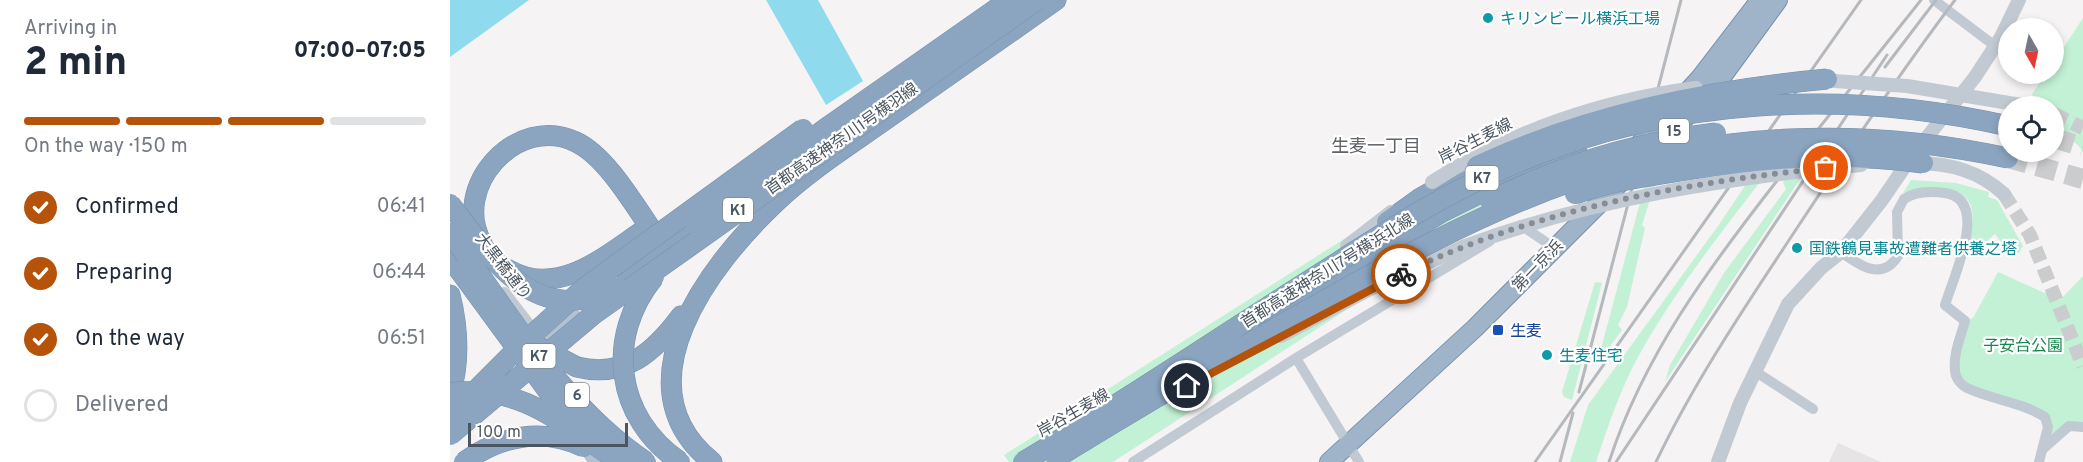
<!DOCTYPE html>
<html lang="en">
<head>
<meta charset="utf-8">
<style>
  body { margin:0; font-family:Overpass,"Noto Sans JP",sans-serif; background:#f2f2f3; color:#1f2937; height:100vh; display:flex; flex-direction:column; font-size:22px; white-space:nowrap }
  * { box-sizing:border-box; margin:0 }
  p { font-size:20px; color:#747a83 }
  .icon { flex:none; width:33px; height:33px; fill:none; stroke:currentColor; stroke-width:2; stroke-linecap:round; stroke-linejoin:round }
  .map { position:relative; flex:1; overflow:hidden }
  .sheet { display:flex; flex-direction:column; background:#fff; width:450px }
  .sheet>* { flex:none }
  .needle { width:39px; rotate:171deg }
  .fabs { position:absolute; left:1548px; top:18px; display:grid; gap:12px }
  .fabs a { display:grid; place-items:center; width:66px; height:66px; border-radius:50%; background:#fff; box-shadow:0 3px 9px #0003; font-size:30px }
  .scale { position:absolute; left:18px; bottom:15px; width:160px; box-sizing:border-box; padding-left:6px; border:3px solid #4a5661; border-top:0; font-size:16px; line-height:21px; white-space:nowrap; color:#4a5661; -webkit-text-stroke:4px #fff; paint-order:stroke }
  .pin { position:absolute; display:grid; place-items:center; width:51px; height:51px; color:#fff; margin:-26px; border:3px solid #fff; border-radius:50%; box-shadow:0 2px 6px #0007 }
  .courier { position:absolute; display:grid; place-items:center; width:60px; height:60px; margin:-30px; border:4px solid #b45309; border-radius:50%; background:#fff; color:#222; box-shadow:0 2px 8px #0007 }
  .head em { font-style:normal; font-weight:800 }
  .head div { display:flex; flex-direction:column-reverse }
  .head { display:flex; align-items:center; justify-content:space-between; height:102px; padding:0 24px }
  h1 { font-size:39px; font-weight:800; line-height:45px }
  .bar { display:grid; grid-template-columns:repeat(4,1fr); gap:9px 6px; align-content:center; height:72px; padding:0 24px }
  .bar i { height:8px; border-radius:4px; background:#e0e1e3 }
  .bar .on { background:#b45309 }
  .bar p { grid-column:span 4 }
  ol { padding:0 24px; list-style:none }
  li { display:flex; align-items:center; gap:18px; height:66px }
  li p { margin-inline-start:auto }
  li .icon { padding:6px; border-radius:50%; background:#b45309; color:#fff; stroke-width:4 }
  li:last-child { color:#747a83 }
  li i { width:33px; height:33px; border:3px solid #e0e1e3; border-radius:50% }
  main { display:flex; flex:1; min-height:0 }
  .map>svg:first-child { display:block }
</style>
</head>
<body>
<main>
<section class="sheet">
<div class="head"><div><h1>2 min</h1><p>Arriving in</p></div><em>07:00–07:05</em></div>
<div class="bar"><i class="on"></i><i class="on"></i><i class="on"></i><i></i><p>On the way · 150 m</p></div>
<ol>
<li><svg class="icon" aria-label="check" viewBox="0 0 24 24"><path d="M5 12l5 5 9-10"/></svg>Confirmed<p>06:41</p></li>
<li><svg class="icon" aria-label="check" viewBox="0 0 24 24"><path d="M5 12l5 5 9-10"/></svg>Preparing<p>06:44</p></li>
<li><svg class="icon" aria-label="check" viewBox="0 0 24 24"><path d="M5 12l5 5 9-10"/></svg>On the way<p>06:51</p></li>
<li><i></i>Delivered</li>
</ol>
</section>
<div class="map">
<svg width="1633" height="462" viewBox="0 0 1633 462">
  <rect width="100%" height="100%" fill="#f5f3f3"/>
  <path fill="#e6e4e5" d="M1388 443 1431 462H1379Z"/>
  <path fill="#c3f1d5" d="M1633 18V152L1628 145 1604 129V106H1586L1582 94 1596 74H1604V62Z
    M1064 131 1100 177 663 462H559L554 455Z
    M1336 149C1286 213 1234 277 1193 348 1172 384 1159 423 1146 462H1120L1138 405 1268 226 1319 150Z
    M1361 149H1370L1215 382 1220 365 1274 273 1336 189 1333 182Z
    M1210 168 1192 225 1195 228 1177 307 1168 325 1172 330 1147 364 1199 169Z
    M1461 180 1506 183 1539 192 1538 197 1547 200 1573 246 1569 253 1561 255 1545 234 1531 246 1520 238C1526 206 1523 190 1486 189 1474 189 1464 189 1453 193Z
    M1548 272 1610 300 1633 276V427L1629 426 1593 449 1595 417 1517 388 1505 361 1515 321 1523 318Z
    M1145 282 1152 283 1122 400 1114 397 1112 392Z"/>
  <path fill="#90daee" d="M0 0H79L0 57Z
    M316 0H368L413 81 376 105Z"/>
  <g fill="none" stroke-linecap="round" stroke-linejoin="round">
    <path stroke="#caccce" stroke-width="14" stroke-dasharray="14 7" stroke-linecap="butt" d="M1604 114 1633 128
      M1554 194 1580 235 1633 366"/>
    <path stroke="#caccce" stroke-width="20" stroke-dasharray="20 10" stroke-linecap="butt" d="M1604 138 1633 147
      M1558 158 1633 179"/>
    <defs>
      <path id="trunk" d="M1211 145 1274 74 1328 0
        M1184 150 1250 78 1310 0
        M879 462 1025 328 1175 178"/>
      <path id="motorway" d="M937 222 969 199 1027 166
        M32 243C0 187 67 113 126 142 158 157 187 210 208 239
        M0 258 10 271
        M59 270C108 298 154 257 194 230
        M177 279 262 218
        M0 295C8 327 10 362 0 395
        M816 319 992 212 1060 178 1127 152
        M127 367C175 379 205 351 231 316
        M262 462C166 385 261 263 327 201 360 170 398 146 435 120 492 80 549 40 606 0"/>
    </defs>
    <use href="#trunk" stroke="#7690ad" stroke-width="20"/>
    <use href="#motorway" stroke="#7690ad" stroke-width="21"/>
    <path stroke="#c1cad2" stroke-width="10" d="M1484 0 1545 46
      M1071 225 1103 247
      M1391 252C1409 265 1432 282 1448 256L1447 212 1454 199C1466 191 1480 191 1495 193 1541 199 1503 278 1495 305L1515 321C1511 336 1503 354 1505 370 1505 378 1511 385 1517 388 1543 400 1571 402 1595 417L1598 427 1589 462
      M846 358 909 462
      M1306 372 1363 409
      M1593 449 1619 426 1633 427
      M683 462 846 358 1040 241"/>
    <path stroke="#c1cad2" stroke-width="14" d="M897 246 941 212
      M54 294 81 329
      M831 336 920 289 1015 246
      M1268 462 1290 403 1338 304 1371 268 1391 252 1432 200 1462 156 1525 77 1551 37 1569 0"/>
    <path stroke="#b3c2d1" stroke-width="16" d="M79 355 125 318
      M130 437 147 462"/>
    <use href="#trunk" stroke="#9fb4c9" stroke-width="18"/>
    <use href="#motorway" stroke="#8ba5c1" stroke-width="20"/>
    <path stroke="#b5b8bd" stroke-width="3" d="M1435 67 1486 0
      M1129 392 1231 0
      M1085 462 1411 0
      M1110 462 1123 413
      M1159 462C1194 355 1258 269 1326 182 1374 121 1423 61 1471 0
      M1166 462 1437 55
      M1206 462C1245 380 1297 304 1347 228 1398 151 1449 74 1505 0"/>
    <defs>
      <path id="motorway-bridge" d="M1027 166C1136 115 1257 90 1377 79
        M1125 194C1161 181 1199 176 1237 170 1317 157 1392 152 1473 163
        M1040 201C1111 165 1187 142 1266 133
        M0 204C43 261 86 329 167 288
        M246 224 379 126 559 0
        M0 233C59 313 112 406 196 462
        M10 271 98 391 135 429
        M204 277C155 337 165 418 230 462
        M87 346 127 367
        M0 393C72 383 114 426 170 462
        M0 416 73 343 134 288 353 129
        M0 435 144 314 587 0
        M606 458C686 409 766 362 847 316 936 265 1028 214 1125 180 1265 131 1415 127 1558 158
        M14 462C50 436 92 427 134 447
        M573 462C674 402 771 336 871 273 933 233 995 193 1064 164 1219 97 1395 89 1558 126"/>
    </defs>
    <use href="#motorway-bridge" stroke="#7690ad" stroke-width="21" stroke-linecap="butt"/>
    <path stroke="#c1cad2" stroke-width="14" d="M1370 80 1457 86 1577 106
      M1466 163C1500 163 1529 171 1554 194
      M982 182C1061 131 1153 100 1246 88
      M1015 246C1143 199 1275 178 1411 165"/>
    <use href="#motorway-bridge" stroke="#8ba5c1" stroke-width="20"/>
  </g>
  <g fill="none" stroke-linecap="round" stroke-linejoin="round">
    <path stroke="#868d94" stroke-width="6" stroke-dasharray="0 10.8" d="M951 274C1084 210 1231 183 1376 168"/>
    <path stroke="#b45309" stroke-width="8" d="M737 386 951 274"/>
  </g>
  <g fill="#0f9aa8" stroke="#fff" stroke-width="2">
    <circle cx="1038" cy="18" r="6"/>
    <circle cx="1347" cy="248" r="6"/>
    <circle cx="1097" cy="355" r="6"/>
  </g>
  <rect fill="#1a4fb4" stroke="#fff" stroke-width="2" x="1042" y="324" width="12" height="12" rx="3"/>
  <g text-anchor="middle" stroke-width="4.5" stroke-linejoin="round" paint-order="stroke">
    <g fill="#fff" stroke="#808990" stroke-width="1.5">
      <rect x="1209" y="119" width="30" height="24" rx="4.5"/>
      <rect x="1015.5" y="166" width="33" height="24" rx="4.5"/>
      <rect x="273" y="198" width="30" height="24" rx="4.5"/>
      <rect x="72.5" y="344" width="33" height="24" rx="4.5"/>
      <rect x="115" y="383" width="24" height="24" rx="4.5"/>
    </g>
    <g font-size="15" font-weight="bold" fill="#4a5661">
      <text x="1224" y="136">15</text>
      <text x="1032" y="183">K7</text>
      <text x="288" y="215">K1</text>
      <text x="89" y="361">K7</text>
      <text x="127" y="400">6</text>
    </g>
    <g font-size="16" fill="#0d838f" stroke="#fff" text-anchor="start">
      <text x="1050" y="24">キリンビール横浜工場</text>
      <text x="1359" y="254">国鉄鶴見事故遭難者供養之塔</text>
      <text x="1109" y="361">生麦住宅</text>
    </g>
    <g font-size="16" fill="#4a5661" stroke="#fff">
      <text transform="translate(391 138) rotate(-35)" y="6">首都高速神奈川1号横羽線</text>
      <text transform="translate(1025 140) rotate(-27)" y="6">岸谷生麦線</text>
      <text transform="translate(1087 265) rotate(-46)" y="6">第一京浜</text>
      <text transform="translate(54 266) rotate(52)" y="6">大黒橋通り</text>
      <text transform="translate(877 270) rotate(-32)" y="6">首都高速神奈川7号横浜北線</text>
      <text transform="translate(623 412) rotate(-30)" y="6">岸谷生麦線</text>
    </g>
    <g font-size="16" fill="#164399" stroke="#fff" text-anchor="start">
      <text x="1060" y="336">生麦</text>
    </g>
    <g font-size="16" fill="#17864f" stroke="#fff">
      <text x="1573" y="351">子安台公園</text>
    </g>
    <g font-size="18" fill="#5f6368" stroke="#fff">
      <text x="926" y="152">生麦一丁目</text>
    </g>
  </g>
</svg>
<div class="fabs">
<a><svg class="needle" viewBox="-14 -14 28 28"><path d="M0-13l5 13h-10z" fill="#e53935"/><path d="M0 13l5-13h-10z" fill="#747a83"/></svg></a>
<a><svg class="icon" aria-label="locate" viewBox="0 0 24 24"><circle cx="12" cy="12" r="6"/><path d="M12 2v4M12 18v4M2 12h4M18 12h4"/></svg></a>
</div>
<div class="scale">100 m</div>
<div class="pin" style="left:1376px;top:168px;background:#ea580c"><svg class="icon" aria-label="bag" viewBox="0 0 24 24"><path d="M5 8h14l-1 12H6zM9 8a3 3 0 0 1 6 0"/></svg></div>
<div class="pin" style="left:737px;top:386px;background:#1f2937"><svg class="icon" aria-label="home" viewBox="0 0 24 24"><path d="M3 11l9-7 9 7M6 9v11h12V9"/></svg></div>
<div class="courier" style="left:951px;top:274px"><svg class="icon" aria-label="bike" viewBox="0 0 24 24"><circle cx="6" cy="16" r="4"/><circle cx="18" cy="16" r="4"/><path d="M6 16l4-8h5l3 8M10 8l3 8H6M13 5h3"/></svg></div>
</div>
</main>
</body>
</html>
